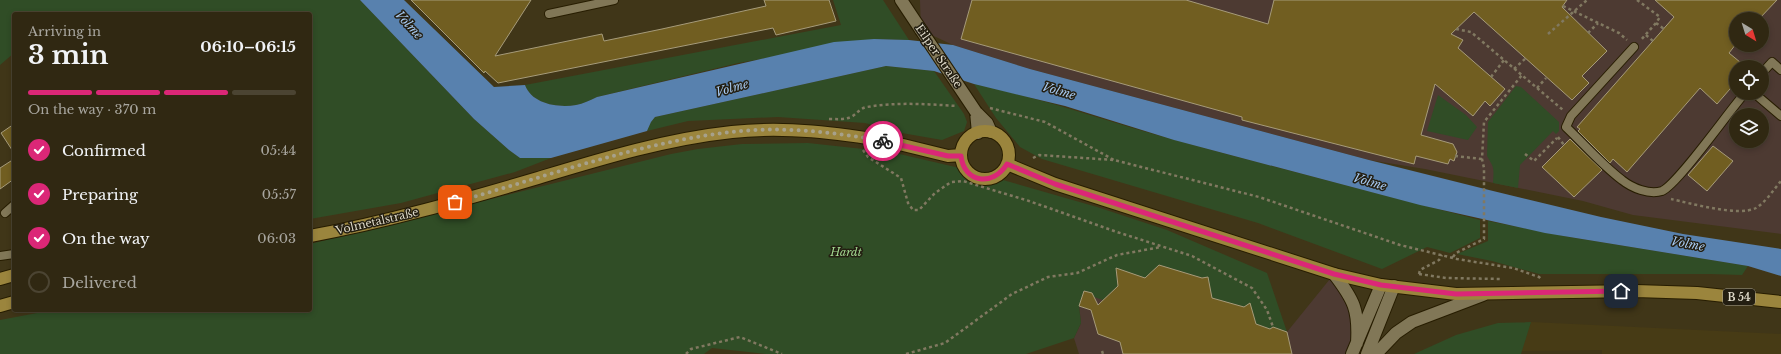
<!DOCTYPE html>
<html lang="en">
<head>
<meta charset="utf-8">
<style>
  body { margin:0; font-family:"Libre Baskerville",serif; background:#3c3420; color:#f1f3f6; height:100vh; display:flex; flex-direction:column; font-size:15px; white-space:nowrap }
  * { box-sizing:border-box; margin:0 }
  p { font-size:13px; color:#a8a69f }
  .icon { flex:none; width:22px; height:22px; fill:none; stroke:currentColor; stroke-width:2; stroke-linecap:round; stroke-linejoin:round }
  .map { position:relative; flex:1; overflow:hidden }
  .panel { position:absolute; left:12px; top:12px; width:300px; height:300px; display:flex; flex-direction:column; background:#302812; border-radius:4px; box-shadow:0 2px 6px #0003,0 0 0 1px #4b4432 }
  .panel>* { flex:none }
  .needle { width:26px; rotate:142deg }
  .buttons { position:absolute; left:1729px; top:12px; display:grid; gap:8px }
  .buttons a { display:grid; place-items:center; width:40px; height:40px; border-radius:50%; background:#302812; box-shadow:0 2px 6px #0003,0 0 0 1px #4b4432; font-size:20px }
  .pin { position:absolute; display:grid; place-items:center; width:34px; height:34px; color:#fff; margin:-17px; border-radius:8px; box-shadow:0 2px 6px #0006 }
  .courier { position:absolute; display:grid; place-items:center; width:40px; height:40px; margin:-20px; border:3px solid #db2777; border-radius:50%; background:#fff; color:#222; box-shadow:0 1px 5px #0007 }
  .headline em { font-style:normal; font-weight:800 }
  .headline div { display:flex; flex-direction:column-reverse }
  .headline { display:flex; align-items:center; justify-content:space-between; height:68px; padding:0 16px }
  h1 { font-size:26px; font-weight:800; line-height:30px }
  .bar { display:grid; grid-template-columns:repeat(4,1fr); gap:6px 4px; align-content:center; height:48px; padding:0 16px }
  .bar i { height:5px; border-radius:3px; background:#4b4432 }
  .bar .current { background:#db2777 }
  .bar p { grid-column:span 4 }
  ol { padding:0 16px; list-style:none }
  li { display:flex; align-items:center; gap:12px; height:44px }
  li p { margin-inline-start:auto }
  li .icon { padding:4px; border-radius:50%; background:#db2777; color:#fff; stroke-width:4 }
  li:last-child { color:#a8a69f }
  li i { width:22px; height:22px; border:2px solid #4b4432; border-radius:50% }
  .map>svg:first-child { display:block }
</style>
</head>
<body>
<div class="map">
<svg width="1781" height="354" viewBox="0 0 1781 354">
  <rect width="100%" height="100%" fill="#403618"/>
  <path fill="#4d3a32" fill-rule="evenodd" d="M920 0H1781V234L1633 215 1583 201 1425 169 1369 160 1030 69 953 45 921 30ZM1736 19H1762V45H1736ZM1736 67H1762V93H1736ZM1736 115H1762V141H1736Z
    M1159 265 1202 278 1208 277 1250 303 1273 327 1287 332 1334 274 1355 305 1352 354H1079L1074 338 1081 323 1079 306 1084 291 1092 293 1120 270Z"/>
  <path fill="#473b15" d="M1531 322 1781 334V354H1602V350L1521 351Z"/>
  <path fill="#304d26" d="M0 0H360L474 119 509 150 520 158H551L515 172 401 203 310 219V14H14V53L0 65Z
    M833 0H883L909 40 874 39 738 63 597 97C590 100 583 104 576 105 558 108 532 104 525 85L841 25Z
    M886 66 934 71 964 114 967 122 964 131 942 140 896 132 865 123 778 117 688 121 647 131 651 122 655 117Z
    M974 84C1043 98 1108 122 1175 140 1277 168 1379 194 1480 220V238L1450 253 1427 247 1382 269 1258 223 1042 159 1020 147 996 118Z
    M1516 86 1521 87 1559 122V131L1556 134 1553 131 1520 165 1518 188 1493 183C1494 167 1494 168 1487 156L1488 122Z
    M1438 95 1466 115 1477 127 1468 140 1427 131Z
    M808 143 891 152 964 169 1000 181 1003 180 1097 207 1167 230 1267 273 1287 332 1273 327 1270 329 1256 324 1244 307 1212 298 1208 278H1202L1159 265 1145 278 1119 270 1116 272 1118 286 1103 300 1094 297 1092 293 1084 291 1079 306 1081 323 1074 338 1026 354H766L712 348 704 354H0V320L53 310H310V244L671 154 698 149 742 144Z
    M1488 221 1569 237 1748 266 1742 275 1710 274H1539L1492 261 1457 254 1488 241Z
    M1531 322 1521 354H1414L1456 335 1498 323Z"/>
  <path fill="#5881ae" d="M360 0H404L494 87 525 85C532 104 558 108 576 105 583 104 590 100 597 97L834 42 874 39 909 40 953 45 1030 69 1369 160 1489 190 1601 217 1683 234 1781 249V276L1748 266 1545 233 1420 205 1174 140 1065 106 974 84 934 71 886 66 655 117 651 122 647 131 551 158H520L509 150 474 119Z"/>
  <path fill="#715e21" stroke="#a69b7a" d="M411 0H531L495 56 602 34 604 41 662 29 766 6 764 0H829L836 21 776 35 773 28 498 83 485 71 484 73Z
    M972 0H1186L1268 24 1274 0H1567L1562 7 1607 51 1582 76 1589 83 1572 100 1474 12 1451 34 1463 40 1458 48 1505 89 1490 106 1485 101 1473 116 1435 84 1421 135 1453 144 1457 152 1454 161 1450 159 1448 164 1416 156 1414 164 1242 120V117L961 39Z
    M1655 0H1777L1759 19H1736V44L1729 53 1746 67H1736V82L1717 104 1700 88 1627 172 1613 159 1610 163 1578 131 1580 129 1577 127 1674 17Z
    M14 124V153L1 133Z
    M1570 139 1602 170 1574 197 1542 167Z
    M1713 146 1733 161 1707 191 1688 175Z
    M14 159V179L0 189V168Z
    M1159 265 1202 278 1208 277 1212 298 1244 307 1250 303 1256 324 1270 329 1273 327 1287 332 1292 354H1123L1120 342 1098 334 1091 310 1079 306 1084 291 1092 293 1098 305 1118 286 1116 268 1145 278Z"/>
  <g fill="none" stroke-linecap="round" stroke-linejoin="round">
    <defs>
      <path id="lane" d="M549 14 614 0
        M1634 47 1571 116 1566 127C1584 144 1602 165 1622 180 1632 188 1649 195 1662 191 1678 184 1729 111 1745 93
        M1762 73 1772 62 1781 70
        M1754 93 1781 116
        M5 213 14 205
        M0 256 14 254"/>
      <path id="secondary" d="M901 0 921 30
        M976 112 987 123 991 132
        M976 112 978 133
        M1334 274C1354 300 1359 310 1357 343
        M1352 354 1381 285
        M1367 354 1394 286
        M1376 354 1396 333 1412 322 1483 295"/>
      <path id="primary" d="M961 155a24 24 0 1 1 48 0a24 24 0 1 1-48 0Z
        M891 142 948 156 961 155
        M1007 164 1055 184 1334 274 1381 285 1456 294 1636 291 1697 293 1781 302
        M0 279 14 275
        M0 306 14 302"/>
    </defs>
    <use href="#lane" stroke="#271d01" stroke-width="10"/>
    <use href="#secondary" stroke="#271d01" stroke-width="14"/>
    <use href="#primary" stroke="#271d01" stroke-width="14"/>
    <path stroke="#817961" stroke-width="2.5" stroke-dasharray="3 3" stroke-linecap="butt" d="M1637 0 1660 17 1656 23 1640 41
      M1563 6 1619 33 1627 40
      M1656 23 1664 29
      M1456 29 1471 32 1563 110
      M1588 33 1598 23
      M1548 34 1587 0
      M1646 35 1653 41
      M1514 69 1526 58
      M1491 77 1504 60
      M1537 88 1546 78
      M990 108 1045 122 1114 160
      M829 119C837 119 844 120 851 117 857 114 860 108 867 107 896 102 927 104 957 106
      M1558 137 1564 145
      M863 150 868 157 901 178 908 203 913 210H919L935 193 951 182 963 181 1029 201 1117 232 1192 256 1252 288 1267 310 1273 327
      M1525 154 1534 161 1557 138
      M1455 156 1482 159
      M1033 158 1039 155 1114 160 1259 197 1400 245 1457 259 1513 268 1539 277 1542 280
      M1671 199C1689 203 1739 217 1756 208 1766 202 1774 189 1781 181
      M1453 257 1456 253 1484 239V168L1482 159 1484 122 1522 75
      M1419 274 1446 278 1501 279
      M1419 274 1420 270 1439 260 1442 255
      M1102 351 1103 354
      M686 354 691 349 740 337 782 354
      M906 354 945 343 1012 294 1048 277 1077 273 1117 255 1161 247"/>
    <use href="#lane" stroke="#817757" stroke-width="8"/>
    <use href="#secondary" stroke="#817757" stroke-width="12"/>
    <use href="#primary" stroke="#9b853d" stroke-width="12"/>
    <defs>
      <path id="secondary-bridge" d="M921 30 976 112"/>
      <path id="primary-bridge" d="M310 236C387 222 463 200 538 178 601 159 666 139 732 132 785 126 839 133 891 142"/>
    </defs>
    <use href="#secondary-bridge" stroke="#271d01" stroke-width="14" stroke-linecap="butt"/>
    <use href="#primary-bridge" stroke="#271d01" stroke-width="14" stroke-linecap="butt"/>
    <use href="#secondary-bridge" stroke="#817757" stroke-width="12"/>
    <use href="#primary-bridge" stroke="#9b853d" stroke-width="12"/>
  </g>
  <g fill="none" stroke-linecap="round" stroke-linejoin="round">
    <path stroke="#a7a18b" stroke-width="4" stroke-dasharray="0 7.2" d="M455 202C546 177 637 143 731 132 781 126 833 132 883 141"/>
    <path stroke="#db2777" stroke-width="5" d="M883 141 948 156H961C964 183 993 187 1007 164L1055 184 1334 274 1381 285 1456 294 1621 291"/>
  </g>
  <g text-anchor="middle" stroke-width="3" stroke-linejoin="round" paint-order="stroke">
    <rect fill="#231e11" stroke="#a7a292" stroke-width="1" x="1723" y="289" width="32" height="16" rx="3"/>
    <g font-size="10" font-weight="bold" fill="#dfdac9">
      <text x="1739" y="301">B 54</text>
    </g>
    <g font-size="11" fill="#dfdac9" stroke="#231e11">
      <text transform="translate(939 56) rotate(56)" y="4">Eilper Straße</text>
      <text transform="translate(377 221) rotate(-13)" y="4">Volmetalstraße</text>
    </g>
    <g font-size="11" font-style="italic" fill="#a3d991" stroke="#231e11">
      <text x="846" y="256">Hardt</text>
    </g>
    <g font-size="12" font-style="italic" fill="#a7caf2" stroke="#231e11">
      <text transform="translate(409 25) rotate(47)" y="4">Volme</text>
      <text transform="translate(732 88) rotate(-16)" y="4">Volme</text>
      <text transform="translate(1059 91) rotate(16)" y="4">Volme</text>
      <text transform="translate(1370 182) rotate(16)" y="4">Volme</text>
      <text transform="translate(1688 244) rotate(10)" y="4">Volme</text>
    </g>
  </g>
</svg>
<div class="buttons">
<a><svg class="needle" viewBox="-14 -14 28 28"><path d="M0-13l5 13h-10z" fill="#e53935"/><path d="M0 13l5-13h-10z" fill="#a8a69f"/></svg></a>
<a><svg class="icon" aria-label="locate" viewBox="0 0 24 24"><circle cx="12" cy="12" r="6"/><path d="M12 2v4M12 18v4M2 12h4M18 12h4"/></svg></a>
<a><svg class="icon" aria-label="layers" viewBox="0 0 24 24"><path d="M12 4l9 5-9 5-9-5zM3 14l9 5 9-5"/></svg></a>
</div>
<div class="pin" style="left:455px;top:202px;background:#ea580c"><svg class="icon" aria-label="bag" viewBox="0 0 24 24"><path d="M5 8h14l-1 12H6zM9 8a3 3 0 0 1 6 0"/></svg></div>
<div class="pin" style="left:1621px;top:291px;background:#1f2937"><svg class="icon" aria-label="home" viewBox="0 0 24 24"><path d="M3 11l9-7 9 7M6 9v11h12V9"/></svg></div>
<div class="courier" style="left:883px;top:141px"><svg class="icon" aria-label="bike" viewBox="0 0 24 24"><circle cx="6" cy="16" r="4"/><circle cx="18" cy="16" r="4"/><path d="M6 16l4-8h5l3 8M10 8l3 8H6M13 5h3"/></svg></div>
<section class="panel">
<div class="headline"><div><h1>3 min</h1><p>Arriving in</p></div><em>06:10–06:15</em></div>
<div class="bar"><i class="current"></i><i class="current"></i><i class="current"></i><i></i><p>On the way · 370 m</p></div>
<ol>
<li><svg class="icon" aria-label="check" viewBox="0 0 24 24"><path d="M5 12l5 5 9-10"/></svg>Confirmed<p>05:44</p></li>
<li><svg class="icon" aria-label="check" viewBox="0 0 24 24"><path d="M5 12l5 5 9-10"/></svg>Preparing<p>05:57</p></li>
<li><svg class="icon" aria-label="check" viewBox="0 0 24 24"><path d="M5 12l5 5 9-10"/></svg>On the way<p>06:03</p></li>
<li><i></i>Delivered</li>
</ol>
</section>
</div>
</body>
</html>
